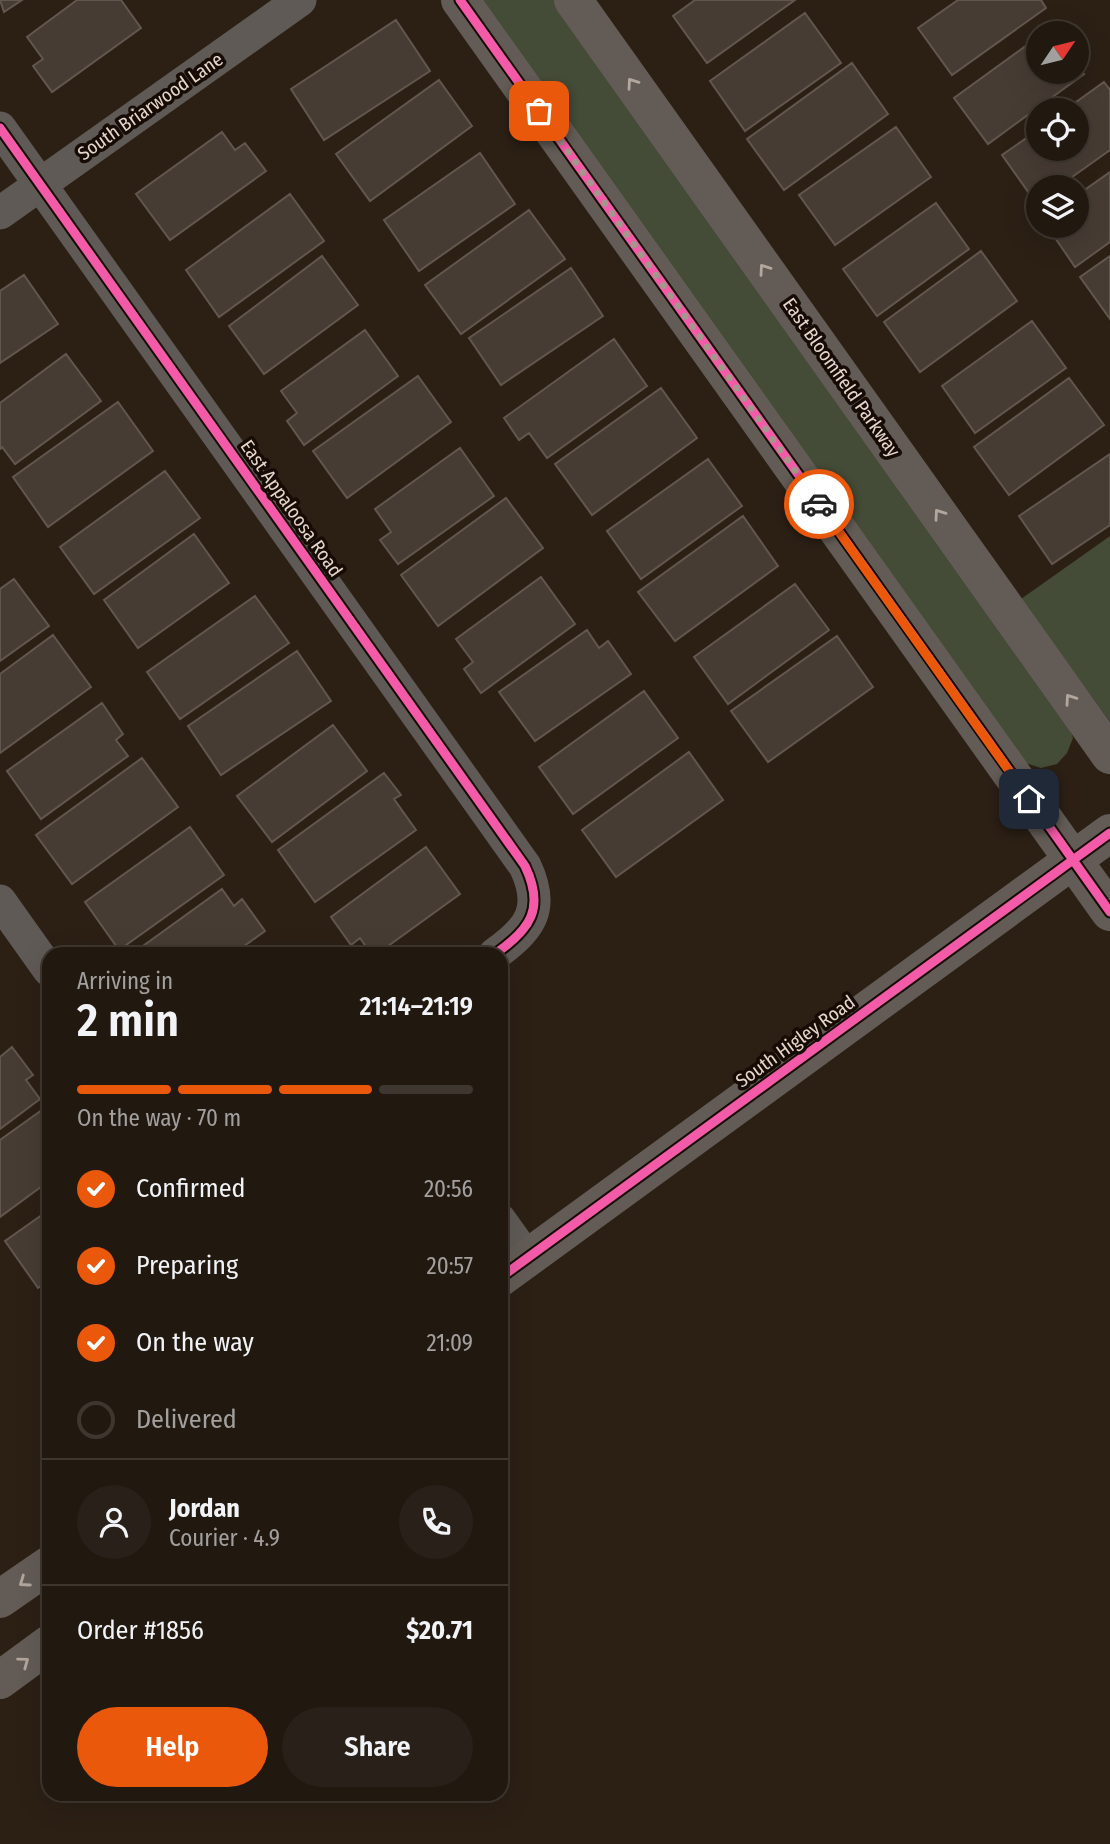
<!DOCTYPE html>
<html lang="en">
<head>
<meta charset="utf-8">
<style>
  body { margin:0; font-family:"Fira Sans Condensed",sans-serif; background:#292119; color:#f1f3f6; height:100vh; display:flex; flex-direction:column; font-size:26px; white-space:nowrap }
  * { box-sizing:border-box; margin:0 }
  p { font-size:23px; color:#a2a09f }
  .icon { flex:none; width:38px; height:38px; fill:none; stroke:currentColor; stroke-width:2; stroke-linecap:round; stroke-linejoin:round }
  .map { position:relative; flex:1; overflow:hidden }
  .details { position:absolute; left:42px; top:947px; width:466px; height:854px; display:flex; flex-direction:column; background:#211810; border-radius:21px; box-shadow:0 7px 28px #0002,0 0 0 2px #3e3730 }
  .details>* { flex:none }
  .needle { width:46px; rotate:55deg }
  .tools { position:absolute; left:1026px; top:21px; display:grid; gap:14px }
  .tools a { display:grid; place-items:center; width:63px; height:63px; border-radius:50%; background:#211810; box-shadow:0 7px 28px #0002,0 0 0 2px #3e3730; font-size:35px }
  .pin { position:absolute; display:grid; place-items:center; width:60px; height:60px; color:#fff; margin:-30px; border-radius:14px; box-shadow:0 4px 10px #0006 }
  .courier { position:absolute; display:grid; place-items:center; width:70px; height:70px; margin:-35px; border:5px solid #ea580c; border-radius:50%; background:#fff; color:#222; box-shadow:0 2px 9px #0007 }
  .head em { font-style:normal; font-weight:600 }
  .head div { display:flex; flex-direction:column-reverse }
  .head { display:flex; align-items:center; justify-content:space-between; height:119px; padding:0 35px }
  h1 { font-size:46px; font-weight:600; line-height:52px }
  .bar { display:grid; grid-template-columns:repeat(4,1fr); gap:10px 7px; align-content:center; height:84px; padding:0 35px }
  .bar i { height:9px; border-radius:5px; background:#3e3730 }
  .bar .selected { background:#ea580c }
  .bar p { grid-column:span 4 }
  .line { display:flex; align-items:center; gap:18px; padding:0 35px; border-top:2px solid #3e3730 }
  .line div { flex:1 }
  .round { display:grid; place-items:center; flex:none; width:74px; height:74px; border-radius:37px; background:#292119 }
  ol { padding:0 35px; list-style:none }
  li { display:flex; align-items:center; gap:21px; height:77px }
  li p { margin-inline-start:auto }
  li .icon { padding:7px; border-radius:50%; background:#ea580c; color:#fff; stroke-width:4 }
  li:last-child { color:#a2a09f }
  li i { width:38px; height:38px; border:4px solid #3e3730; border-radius:50% }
  .action { display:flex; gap:14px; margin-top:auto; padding:14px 35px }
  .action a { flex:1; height:80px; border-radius:42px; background:#ea580c; color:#fff; font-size:28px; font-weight:600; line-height:80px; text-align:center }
  .action a+a { background:#292119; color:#f1f3f6 }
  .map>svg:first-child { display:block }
</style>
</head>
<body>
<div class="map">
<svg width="1110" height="1844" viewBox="0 0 1110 1844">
  <rect width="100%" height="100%" fill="#2c2015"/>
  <path fill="#444b36" d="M477 0H556L1068 721 1073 738 1067 753 1057 764 1041 768 1019 761Z
    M1110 536V722L1021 599Z"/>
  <path fill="#473c34" stroke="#62574e" stroke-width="2" d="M0 0H22L4 12Z
    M77 0H121L141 28 52 92 33 66 43 59 27 37Z
    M695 0H795L707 63 673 16Z
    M958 0H1041L1046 8 952 75 918 28Z
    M805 13 841 63 745 131 710 81Z
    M396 20 430 71 324 140 291 89Z
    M1038 37V72H1076V64L1084 74 988 144 954 98Z
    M852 63 888 114 784 190 747 139Z
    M439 80 472 126 370 201 336 154Z
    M1104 82 1110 90V150L1058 187H1038L1036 203 1002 155 1038 130V149H1076V110H1065Z
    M896 127 931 177 835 245 799 195Z
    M222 132 235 150 245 143 266 171 170 240 136 194Z
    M480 153 515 204 419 271 384 220Z
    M1110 172V242L1075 267 1047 226H1076V196Z
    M290 194 324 241 219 317 186 270Z
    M936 203 969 249 877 316 843 269Z
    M529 210 565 259 461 334 425 285Z
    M981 251 1017 301 920 372 884 322Z
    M322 256 358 305 264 374 229 326Z
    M1110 256V319L1080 277Z
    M571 268 603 316 501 385 469 338Z
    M24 275 58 324 0 363V291Z
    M1032 321 1066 368 975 433 942 386Z
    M365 330 398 376 304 445 287 421 297 413 281 391Z
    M614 339 647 386 547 458 529 433 519 440 504 418Z
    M66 354 101 401 15 464 2 447 0 449V403Z
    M418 376 451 422 347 498 313 451Z
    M1069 378 1104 425 1009 495 974 447Z
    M661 388 697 438 592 515 555 464Z
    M118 402 153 451 48 527 13 477Z
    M460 448 494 496 398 564 380 540 391 532 375 509Z
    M1110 454V525L1052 564 1019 516Z
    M708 459 742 506 641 579 607 531Z
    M165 471 200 518 94 594 60 547Z
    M506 498 543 548 438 626 401 575Z
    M743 516 778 566 675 641 638 592Z
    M194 534 229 583 138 648 104 600Z
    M541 577 575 624 481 693 464 669 473 662 456 639Z
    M14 579 49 626 0 661V589Z
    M795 584 829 630 728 704 694 657Z
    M255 596 289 643 180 719 147 672Z
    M587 630 599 648 608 641 631 674 535 741 499 692Z
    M53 635 91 687 0 753V674Z
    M837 636 873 687 768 762 731 711Z
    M297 651 331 701 221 775 188 726Z
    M644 691 678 738 573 814 539 767Z
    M102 703 123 734 116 740 128 756 41 819 7 771Z
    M333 725 367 771 272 842 237 796Z
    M689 752 723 800 616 877 582 830Z
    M142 758 178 807 72 884 36 835Z
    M384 773 401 795 394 799 416 830 315 902 278 850Z
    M190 827 224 875 119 950 85 902Z
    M426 847 460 894 377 954H371L360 938 351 945 331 917Z
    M222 889 234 906 242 899 265 931 233 954H138L136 951Z
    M12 1047 33 1075 26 1080 40 1099 0 1129V1057Z
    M49 1105V1181L0 1217V1140Z
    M49 1210V1281L38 1288 5 1241Z"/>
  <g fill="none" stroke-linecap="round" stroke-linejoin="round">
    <path stroke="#5f5a56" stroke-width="33" d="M0 128 525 866C545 908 531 929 495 954
      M0 213 300 0
      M0 901 49 970
      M500 1220 527 1258"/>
    <path stroke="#635c56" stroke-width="38" d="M460 0 1110 912
      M573 0 1110 755
      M500 1278 1110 833
      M0 1599 49 1565
      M0 1680 49 1644"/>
    <defs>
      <path id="cycleway" d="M460 0 1110 912
        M0 128 525 866C545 908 531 929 495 954
        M500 1278 1110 833"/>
    </defs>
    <use href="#cycleway" stroke="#160c05" stroke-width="13"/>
    <use href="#cycleway" stroke="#f35aa7" stroke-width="9"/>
  </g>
  <defs><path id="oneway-chevron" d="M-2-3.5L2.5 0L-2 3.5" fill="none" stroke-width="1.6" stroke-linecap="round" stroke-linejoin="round" transform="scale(1.75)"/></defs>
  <g stroke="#b2a69d">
    <use href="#oneway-chevron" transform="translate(632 83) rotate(-125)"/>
    <use href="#oneway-chevron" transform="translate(764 269) rotate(-125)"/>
    <use href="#oneway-chevron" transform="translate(939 514) rotate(-125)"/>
    <use href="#oneway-chevron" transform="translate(1070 699) rotate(-125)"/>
    <use href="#oneway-chevron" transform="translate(24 1582) rotate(145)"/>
    <use href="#oneway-chevron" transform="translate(24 1662) rotate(-36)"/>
  </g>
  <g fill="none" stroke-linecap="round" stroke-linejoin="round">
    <path stroke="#a5978c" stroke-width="7" stroke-dasharray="0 12.6" d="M539 111 819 504"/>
    <path stroke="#ea580c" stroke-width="9" d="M819 504 1029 799"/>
  </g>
  <g text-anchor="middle" stroke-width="7" stroke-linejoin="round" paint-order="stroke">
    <g font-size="19" fill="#e6d7cc" stroke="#160c05">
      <text transform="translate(150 106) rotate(-35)" y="7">South Briarwood Lane</text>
      <text transform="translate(842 377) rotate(55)" y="7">East Bloomfield Parkway</text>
      <text transform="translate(292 508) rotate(55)" y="7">East Appaloosa Road</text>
      <text transform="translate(795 1041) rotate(-36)" y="7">South Higley Road</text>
    </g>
  </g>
</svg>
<div class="tools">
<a><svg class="needle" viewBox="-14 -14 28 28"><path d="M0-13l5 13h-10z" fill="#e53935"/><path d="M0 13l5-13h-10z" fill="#a2a09f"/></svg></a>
<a><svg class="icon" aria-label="locate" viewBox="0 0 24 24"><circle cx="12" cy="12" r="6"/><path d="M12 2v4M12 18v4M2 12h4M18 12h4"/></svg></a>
<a><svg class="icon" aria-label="layers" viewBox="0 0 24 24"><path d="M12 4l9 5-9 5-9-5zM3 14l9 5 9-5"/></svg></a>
</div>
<div class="pin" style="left:539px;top:111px;background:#ea580c"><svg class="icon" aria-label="bag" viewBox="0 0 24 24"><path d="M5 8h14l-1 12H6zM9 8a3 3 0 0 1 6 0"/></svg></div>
<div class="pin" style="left:1029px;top:799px;background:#1f2937"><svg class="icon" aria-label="home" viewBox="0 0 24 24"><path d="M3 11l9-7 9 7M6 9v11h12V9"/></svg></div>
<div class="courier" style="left:819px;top:504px"><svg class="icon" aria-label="car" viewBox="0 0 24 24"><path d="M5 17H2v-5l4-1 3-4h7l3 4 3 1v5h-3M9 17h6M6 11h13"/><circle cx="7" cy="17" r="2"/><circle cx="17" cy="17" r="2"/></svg></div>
<section class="details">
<div class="head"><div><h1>2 min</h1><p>Arriving in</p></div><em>21:14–21:19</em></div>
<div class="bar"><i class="selected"></i><i class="selected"></i><i class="selected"></i><i></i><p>On the way · 70 m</p></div>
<ol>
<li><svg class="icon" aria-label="check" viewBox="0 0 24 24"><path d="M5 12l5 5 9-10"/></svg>Confirmed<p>20:56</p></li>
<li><svg class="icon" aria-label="check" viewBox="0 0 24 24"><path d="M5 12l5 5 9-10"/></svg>Preparing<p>20:57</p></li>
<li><svg class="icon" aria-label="check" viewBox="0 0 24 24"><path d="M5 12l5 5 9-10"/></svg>On the way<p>21:09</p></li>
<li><i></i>Delivered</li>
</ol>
<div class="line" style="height:126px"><a class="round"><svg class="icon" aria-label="person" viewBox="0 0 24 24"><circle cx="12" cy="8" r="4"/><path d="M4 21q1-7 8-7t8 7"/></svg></a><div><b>Jordan</b><p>Courier · 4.9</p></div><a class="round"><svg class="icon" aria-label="phone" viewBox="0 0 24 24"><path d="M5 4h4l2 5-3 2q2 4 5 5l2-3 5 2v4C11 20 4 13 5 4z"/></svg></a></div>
<div class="line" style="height:91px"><div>Order #1856</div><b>$20.71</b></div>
<div class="action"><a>Help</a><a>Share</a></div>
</section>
</div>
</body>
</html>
